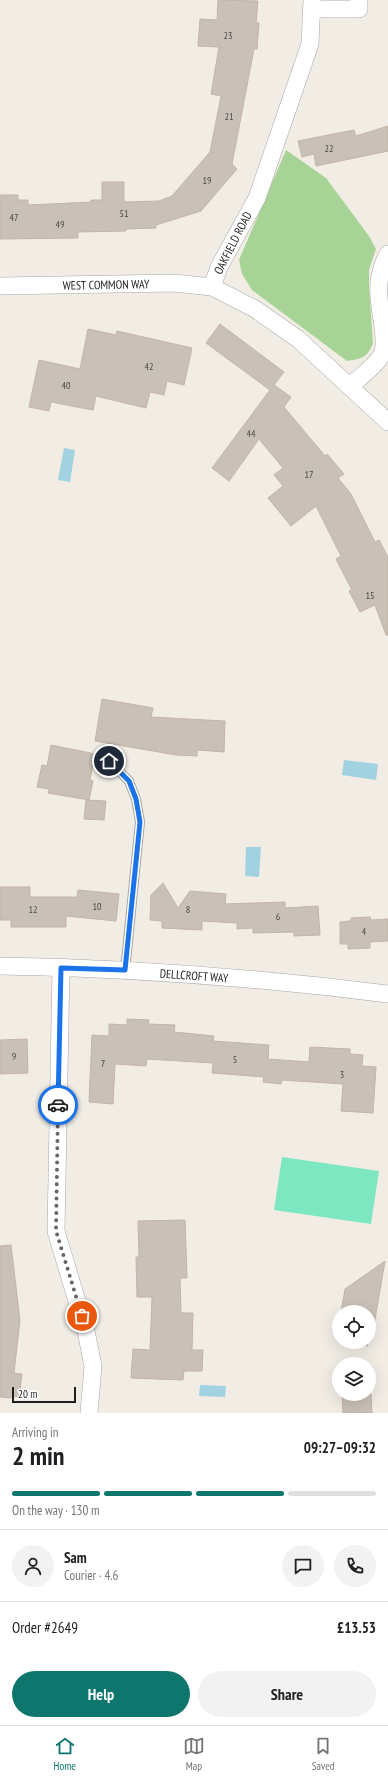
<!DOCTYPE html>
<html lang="en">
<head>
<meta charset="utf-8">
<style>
  body { margin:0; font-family:"PT Sans Narrow",sans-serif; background:#f2f2f2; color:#202124; height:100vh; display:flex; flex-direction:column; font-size:15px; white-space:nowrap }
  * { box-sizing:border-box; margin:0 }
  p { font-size:13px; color:#757577 }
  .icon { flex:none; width:22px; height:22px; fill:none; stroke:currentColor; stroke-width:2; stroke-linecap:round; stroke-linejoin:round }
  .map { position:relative; height:1413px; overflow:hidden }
  .details { display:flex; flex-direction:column; background:#fff; flex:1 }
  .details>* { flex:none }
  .tools { position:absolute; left:332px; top:1305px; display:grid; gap:8px }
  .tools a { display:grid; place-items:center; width:44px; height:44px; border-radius:50%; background:#fff; box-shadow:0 4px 16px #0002; font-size:20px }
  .scale { position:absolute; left:12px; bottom:10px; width:64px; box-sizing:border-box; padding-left:4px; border:2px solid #1f1f1f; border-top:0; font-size:11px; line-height:14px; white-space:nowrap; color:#1f1f1f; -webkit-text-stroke:3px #fff; paint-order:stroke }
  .pin { position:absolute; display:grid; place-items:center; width:34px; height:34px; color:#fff; margin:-17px; border:2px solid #fff; border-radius:50%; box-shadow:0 1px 4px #0007 }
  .courier { position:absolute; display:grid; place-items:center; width:40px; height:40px; margin:-20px; border:3px solid #1a73e8; border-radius:50%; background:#fff; color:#222; box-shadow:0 1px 5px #0007 }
  .overview em { font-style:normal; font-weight:700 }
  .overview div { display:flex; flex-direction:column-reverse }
  .overview { display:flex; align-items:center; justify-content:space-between; height:68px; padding:0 12px }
  h1 { font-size:26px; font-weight:700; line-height:30px }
  .bar { display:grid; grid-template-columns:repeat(4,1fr); gap:6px 4px; align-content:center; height:48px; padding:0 12px }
  .bar i { height:5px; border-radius:3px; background:#e0e0e0 }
  .bar .on { background:#0f766e }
  .bar p { grid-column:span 4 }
  .line { display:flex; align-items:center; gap:10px; padding:0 12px; border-top:1px solid #e0e0e0 }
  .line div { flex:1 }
  .round { display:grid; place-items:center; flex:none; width:42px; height:42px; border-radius:21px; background:#f2f2f2 }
  .action { display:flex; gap:8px; margin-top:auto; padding:8px 12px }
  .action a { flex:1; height:46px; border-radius:24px; background:#0f766e; color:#fff; font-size:16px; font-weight:700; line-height:46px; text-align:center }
  .action a+a { background:#f2f2f2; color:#202124 }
  .tab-bar { display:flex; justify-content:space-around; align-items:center; height:56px; border-top:1px solid #e0e0e0; background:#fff; font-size:11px; color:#757577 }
  .tab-bar a { display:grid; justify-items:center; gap:2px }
  .tab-bar .on { color:#0f766e }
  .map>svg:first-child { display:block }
</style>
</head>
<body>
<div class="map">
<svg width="388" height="1413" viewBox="0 0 388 1413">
  <rect width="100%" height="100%" fill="#f1ede5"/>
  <path fill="#a7d496" d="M286 150 326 178 369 236 376 249 369 270V287L373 343C368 357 362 359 347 361L252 290 242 274 239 260Z"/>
  <path fill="#7ce7c0" d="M282 1157 379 1171 371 1224 274 1210Z"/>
  <path fill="#a2d2e2" d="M64 448 75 450 70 482 58 480Z
    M344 760 378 764 376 780 342 775Z
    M246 847H261L259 877 245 876Z
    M200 1385 226 1386 225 1397 199 1396Z"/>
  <path fill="#c9c0b7" stroke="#c4b4a6" d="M218 0 258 1 256 23H259L257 49H254L232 164 237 169 201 211 156 225V228L126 229V231L78 232V238L0 239V195H18V200H28V205L91 202V200H102V182H124V202L159 201 172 196 210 152 221 96 211 94 219 47 198 46 200 19 217 20Z
    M388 126V151L316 166 314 154 302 157 298 141 354 130 356 136Z
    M220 324 284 372 274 385 291 397 284 407 325 456 327 454 344 474 338 478 351 494 375 542 379 540 388 557V635H386L375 605 360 612 349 591 352 590 336 559 341 556 316 506 291 526 268 498 283 486 274 475 283 468 259 439 229 481 212 468 270 390 206 343Z
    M88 329 116 335 117 331 192 348 184 385 167 381 164 395 150 392 146 408 96 396 93 410 51 402 49 411 29 407 39 360 80 369Z
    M102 699 153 708 151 717 225 721 224 752 197 750V756L176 755 95 741Z
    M51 745 95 754 90 780 93 781 89 800 48 793 49 789 37 787 42 765 47 766Z
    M86 800 106 801 104 820 84 819Z
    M163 883 178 908 190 891 226 894 225 904 285 902V908L318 906 320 935 294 936V932L253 933V928L237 929V923L202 921V930L162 928V921L150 920 151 895Z
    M0 887H30V897H77L78 890 119 894 116 921 66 916V927H11V920H0Z
    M370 917 371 920 388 919V941L370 942V948L348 949V944H340V922L351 921V918Z
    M127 1019 149 1020 148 1024 175 1025 174 1032 214 1036 213 1041 269 1045 268 1059 309 1062 310 1047 350 1049V1054L363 1055 362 1066 376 1067 373 1113 341 1111 343 1084 282 1080 281 1084 263 1082 264 1077 212 1073 213 1063 147 1059 146 1066 115 1064 113 1104 89 1102 92 1035 109 1036V1024L127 1025Z
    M27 1039 28 1073 0 1074V1040Z
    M185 1220 187 1278H180L181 1313H193L192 1350H203L202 1371H184L183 1380 131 1378 133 1349 150 1350 152 1297H137L136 1257H139L138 1221Z
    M11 1245 20 1320 14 1373 22 1374 19 1397 12 1396 11 1398 0 1397V1246Z
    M385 1261 374 1325 369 1324V1312H341L345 1289Z
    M343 1342H367L368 1346Z
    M342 1394H371L372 1413H343Z"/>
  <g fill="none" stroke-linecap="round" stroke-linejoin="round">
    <defs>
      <path id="lane" d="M109 761 129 781 136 799 140 822 125 971"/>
      <path id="street" d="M313 9H359V0
        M0 286 174 283 212 287 255 309 298 339 388 422
        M212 287 219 267 257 198 310 44 312 0
        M350 386C361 376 375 367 383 353 388 332 376 305 379 283 380 273 383 263 388 254
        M0 966C129 968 260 978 388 994
        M61 968 56 1231 86 1331 93 1366 89 1413"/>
    </defs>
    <use href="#lane" stroke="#a6a6a6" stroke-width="10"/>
    <use href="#street" stroke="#a6a6a6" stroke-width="18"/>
    <use href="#lane" stroke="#fff" stroke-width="8"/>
    <use href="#street" stroke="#fff" stroke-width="17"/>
  </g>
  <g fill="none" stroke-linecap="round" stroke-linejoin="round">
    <path stroke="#686764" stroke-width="4" stroke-dasharray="0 7.2" d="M58 1105 56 1231 82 1316"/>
    <path stroke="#1a73e8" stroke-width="5" d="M58 1105 61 968 125 970 140 822 136 799 129 781 109 761"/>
  </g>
  <g text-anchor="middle" stroke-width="3" stroke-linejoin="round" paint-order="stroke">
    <g font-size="10" fill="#4a4745">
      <text x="228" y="39">23</text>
      <text x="229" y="120">21</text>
      <text x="329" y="152">22</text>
      <text x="207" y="184">19</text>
      <text x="124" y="217">51</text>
      <text x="14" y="221">47</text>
      <text x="60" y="228">49</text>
      <text x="149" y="370">42</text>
      <text x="66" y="389">40</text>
      <text x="251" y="437">44</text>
      <text x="309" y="478">17</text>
      <text x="370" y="599">15</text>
      <text x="97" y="910">10</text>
      <text x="33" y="913">12</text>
      <text x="188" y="913">8</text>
      <text x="278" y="920">6</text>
      <text x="364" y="935">4</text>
      <text x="14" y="1060">9</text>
      <text x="235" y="1063">5</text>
      <text x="103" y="1067">7</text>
      <text x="342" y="1078">3</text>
    </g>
    <g font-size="12" fill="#1f1f1f" stroke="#fff">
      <text transform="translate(233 243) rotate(-63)" y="4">OAKFIELD ROAD</text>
      <text transform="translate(106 285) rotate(-1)" y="4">WEST COMMON WAY</text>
      <text transform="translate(194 976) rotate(4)" y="4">DELLCROFT WAY</text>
    </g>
  </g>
</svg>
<div class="tools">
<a><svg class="icon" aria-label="locate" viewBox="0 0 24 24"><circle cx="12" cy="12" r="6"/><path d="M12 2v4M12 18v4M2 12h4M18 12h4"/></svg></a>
<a><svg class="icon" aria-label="layers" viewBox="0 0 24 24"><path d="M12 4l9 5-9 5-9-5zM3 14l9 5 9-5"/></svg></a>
</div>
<div class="scale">20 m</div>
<div class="pin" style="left:82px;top:1316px;background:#ea580c"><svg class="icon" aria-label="bag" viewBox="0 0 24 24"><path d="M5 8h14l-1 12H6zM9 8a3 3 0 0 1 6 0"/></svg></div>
<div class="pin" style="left:109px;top:761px;background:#1f2937"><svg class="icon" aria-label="home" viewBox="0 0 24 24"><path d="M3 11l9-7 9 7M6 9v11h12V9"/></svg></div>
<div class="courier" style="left:58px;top:1105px"><svg class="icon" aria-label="car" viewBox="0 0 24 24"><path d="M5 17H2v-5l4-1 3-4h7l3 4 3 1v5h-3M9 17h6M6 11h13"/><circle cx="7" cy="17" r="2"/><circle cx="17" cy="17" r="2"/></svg></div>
</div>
<section class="details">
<div class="overview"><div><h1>2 min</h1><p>Arriving in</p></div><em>09:27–09:32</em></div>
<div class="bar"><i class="on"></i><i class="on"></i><i class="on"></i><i></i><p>On the way · 130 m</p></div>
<div class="line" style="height:72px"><a class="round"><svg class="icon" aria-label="person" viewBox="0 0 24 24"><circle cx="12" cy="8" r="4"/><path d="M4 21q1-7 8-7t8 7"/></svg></a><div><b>Sam</b><p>Courier · 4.6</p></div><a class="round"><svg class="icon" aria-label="chat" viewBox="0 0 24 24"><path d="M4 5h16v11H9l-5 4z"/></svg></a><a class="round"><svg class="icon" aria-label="phone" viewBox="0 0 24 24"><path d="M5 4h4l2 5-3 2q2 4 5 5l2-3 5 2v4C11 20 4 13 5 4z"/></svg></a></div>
<div class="line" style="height:52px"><div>Order #2649</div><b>£13.53</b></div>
<div class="action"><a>Help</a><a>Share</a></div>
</section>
<nav class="tab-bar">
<a class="on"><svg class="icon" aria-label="home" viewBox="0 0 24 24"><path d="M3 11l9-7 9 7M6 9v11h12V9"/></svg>Home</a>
<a><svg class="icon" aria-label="map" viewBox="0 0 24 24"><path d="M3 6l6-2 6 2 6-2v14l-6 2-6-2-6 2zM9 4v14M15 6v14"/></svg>Map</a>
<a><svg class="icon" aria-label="saved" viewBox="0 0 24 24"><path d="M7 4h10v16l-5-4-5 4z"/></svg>Saved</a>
</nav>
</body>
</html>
